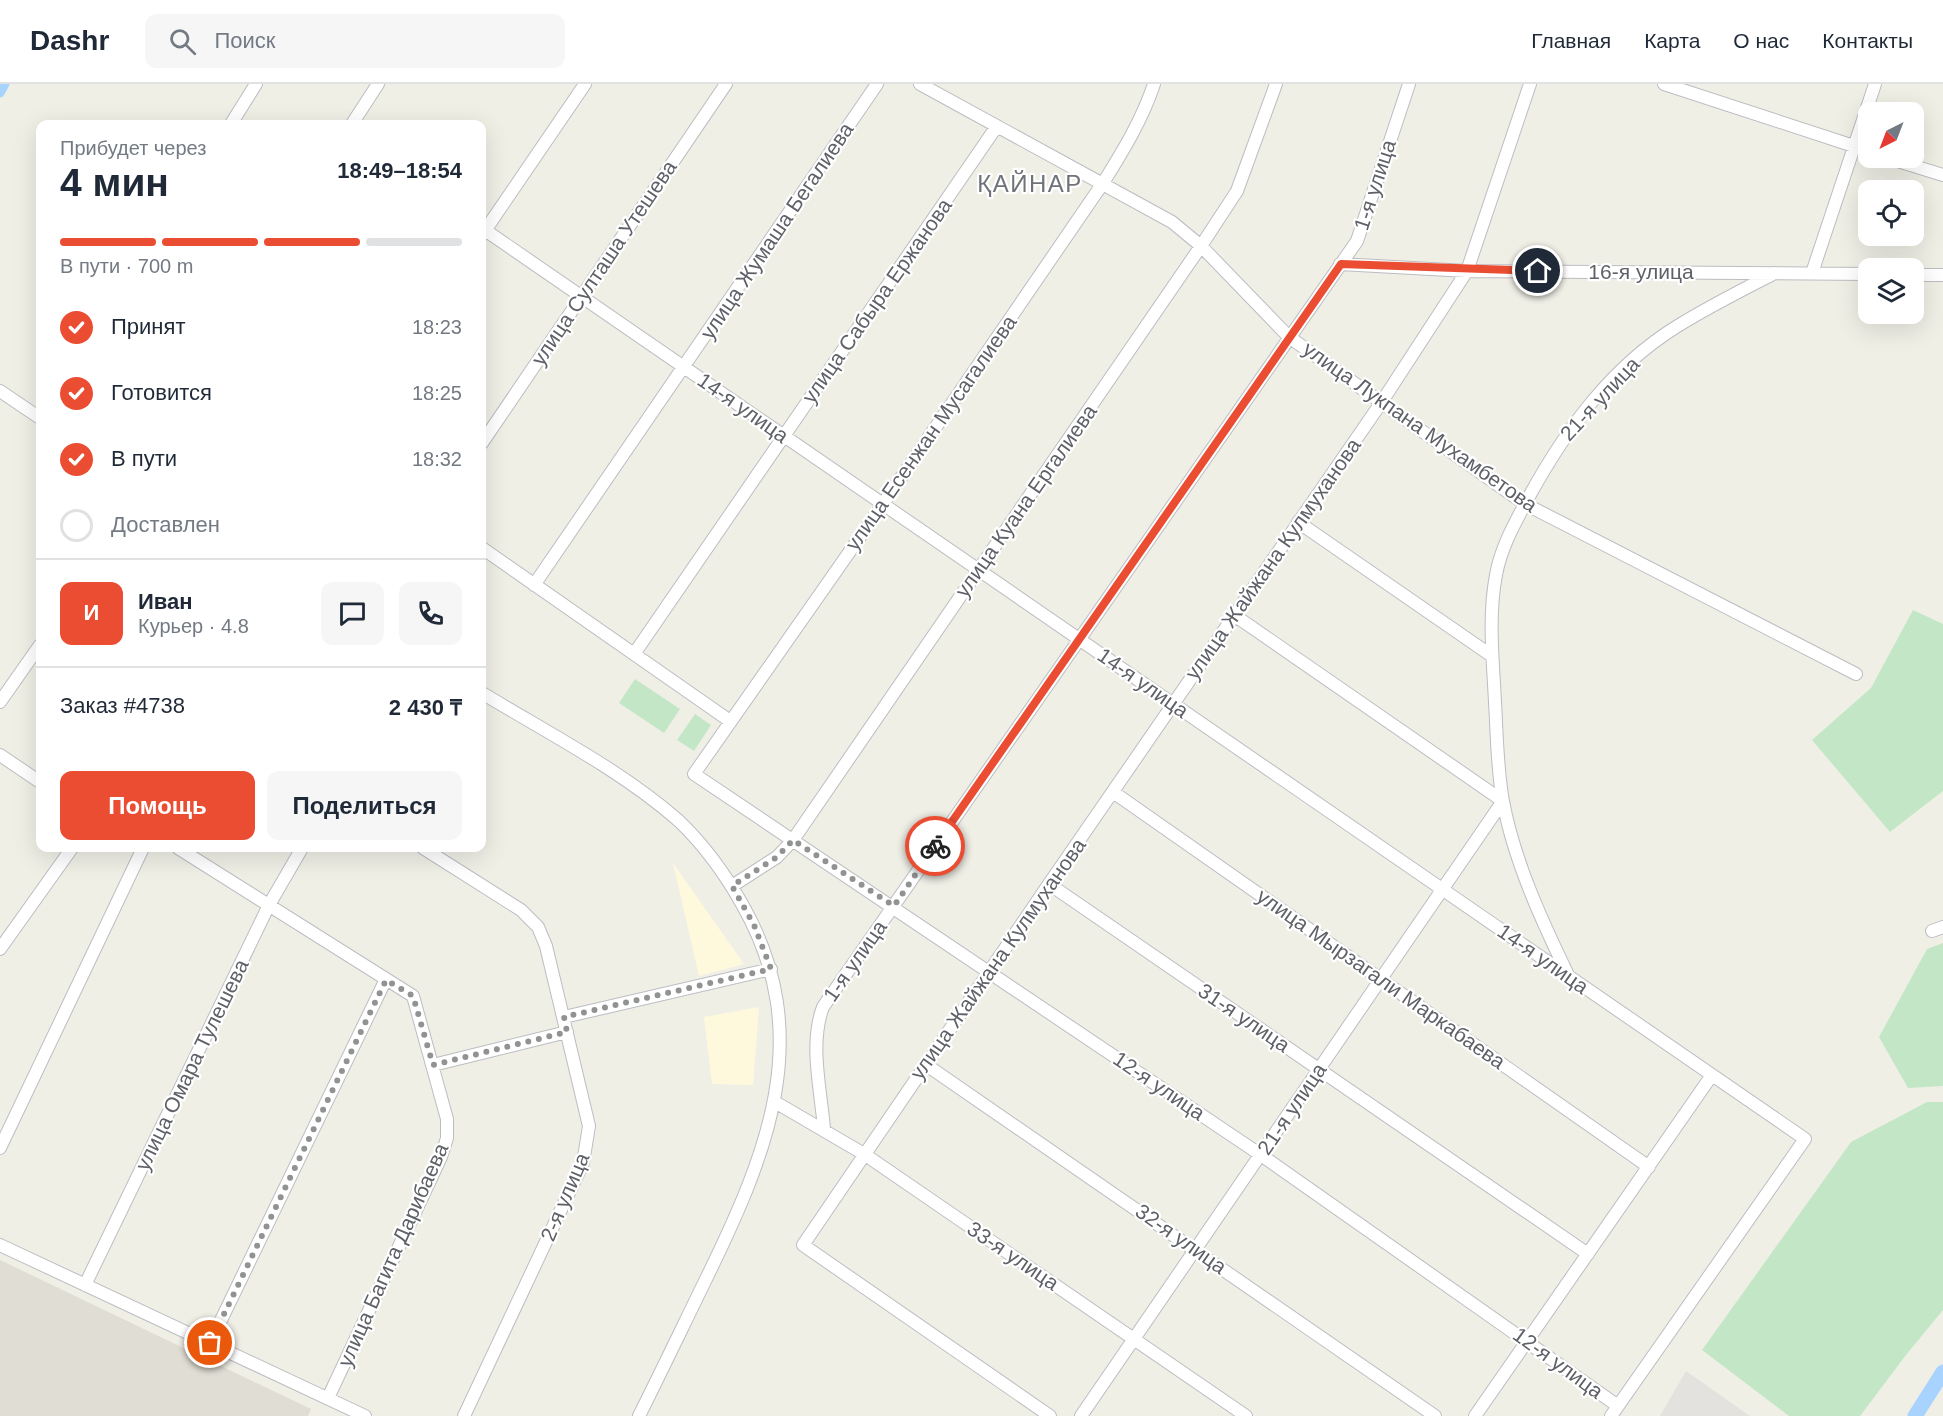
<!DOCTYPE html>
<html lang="ru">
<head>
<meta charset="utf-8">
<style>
  body { margin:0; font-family:Arial,sans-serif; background:#f6f6f7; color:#1f2937; height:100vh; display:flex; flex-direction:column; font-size:22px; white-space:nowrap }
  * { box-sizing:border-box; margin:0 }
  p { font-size:20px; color:#747a83 }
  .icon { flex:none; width:33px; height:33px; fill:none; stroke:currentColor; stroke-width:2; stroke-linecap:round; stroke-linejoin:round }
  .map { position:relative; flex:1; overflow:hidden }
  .panel { position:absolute; left:36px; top:36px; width:450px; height:732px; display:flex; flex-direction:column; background:#fff; border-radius:12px; box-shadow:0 6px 24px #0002 }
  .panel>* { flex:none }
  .needle { width:39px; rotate:222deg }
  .fabs { position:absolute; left:1858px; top:18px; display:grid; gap:12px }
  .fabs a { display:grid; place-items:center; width:66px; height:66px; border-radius:12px; background:#fff; box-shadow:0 6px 24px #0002; font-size:30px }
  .pin { position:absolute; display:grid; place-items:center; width:51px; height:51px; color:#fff; margin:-26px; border:3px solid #fff; border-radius:50%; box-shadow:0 2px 6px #0007 }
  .courier { position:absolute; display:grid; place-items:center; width:60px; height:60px; margin:-30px; border:4px solid #eb4d32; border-radius:50%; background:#fff; color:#222; box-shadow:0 2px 8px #0007 }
  .head em { font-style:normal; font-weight:600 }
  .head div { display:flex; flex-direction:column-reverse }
  .head { display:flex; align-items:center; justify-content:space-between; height:102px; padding:0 24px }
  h1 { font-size:39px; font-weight:600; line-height:45px }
  .bar { display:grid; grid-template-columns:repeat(4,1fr); gap:9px 6px; align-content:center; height:72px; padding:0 24px }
  .bar i { height:8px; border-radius:4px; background:#e0e1e3 }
  .bar .selected { background:#eb4d32 }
  .bar p { grid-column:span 4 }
  .line { display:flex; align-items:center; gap:15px; padding:0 24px; border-top:2px solid #e0e1e3 }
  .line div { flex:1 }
  .round { display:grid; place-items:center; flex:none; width:63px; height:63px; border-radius:12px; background:#f6f6f7 }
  ol { padding:0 24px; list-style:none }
  li { display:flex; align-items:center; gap:18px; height:66px }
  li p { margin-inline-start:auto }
  li .icon { padding:6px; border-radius:50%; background:#eb4d32; color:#fff; stroke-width:4 }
  li:last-child { color:#747a83 }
  li i { width:33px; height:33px; border:3px solid #e0e1e3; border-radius:50% }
  .primary-button { display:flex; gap:12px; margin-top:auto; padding:12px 24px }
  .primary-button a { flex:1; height:69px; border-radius:12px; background:#eb4d32; color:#fff; font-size:24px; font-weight:600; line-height:69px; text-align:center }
  .primary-button a+a { background:#f6f6f7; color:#1f2937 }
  header { display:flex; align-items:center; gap:36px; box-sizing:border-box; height:84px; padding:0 30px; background:#fff; border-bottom:2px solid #e0e1e3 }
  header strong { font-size:28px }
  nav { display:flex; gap:33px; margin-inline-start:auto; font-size:21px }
  .search { width:420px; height:54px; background:#f6f6f7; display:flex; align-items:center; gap:15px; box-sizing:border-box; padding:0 21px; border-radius:12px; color:#747a83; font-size:22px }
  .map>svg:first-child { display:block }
</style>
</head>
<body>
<header>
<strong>Dashr</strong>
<div class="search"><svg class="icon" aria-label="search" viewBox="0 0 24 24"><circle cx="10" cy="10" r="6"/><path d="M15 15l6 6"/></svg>Поиск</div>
<nav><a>Главная</a><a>Карта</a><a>О нас</a><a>Контакты</a></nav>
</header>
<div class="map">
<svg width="1943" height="1332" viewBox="0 0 1943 1332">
  <rect width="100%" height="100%" fill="#f0efe6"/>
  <path fill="#fef9dd" d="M673 779 744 880 699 892Z
    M759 923 753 1001 712 1000 704 933Z"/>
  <path fill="#e4e2de" d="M1686 1287 1750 1332H1660Z"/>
  <path fill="#e0ded4" d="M0 1176 311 1325 308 1332H0Z"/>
  <path fill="#c3e7c6" d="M1913 526 1943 540V707L1890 748 1812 656 1871 604Z
    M635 595 680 625 664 649 619 619Z
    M695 630 711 641 694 667 677 656Z
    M1943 859V1002L1908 1004 1879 953 1927 865Z
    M1927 1018H1943V1226L1906 1271 1860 1332H1789L1702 1266 1851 1058Z"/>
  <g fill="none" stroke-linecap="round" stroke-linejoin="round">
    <path stroke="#a8d3ff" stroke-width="9" d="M0 9 5 0"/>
    <path stroke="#a8d3ff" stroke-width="15" d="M1915 1332 1943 1288"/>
    <defs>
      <path id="minor" d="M920 0 1172 138 1201 162 1289 253 1525 420 1856 590
        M1154 0C1142 36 1123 67 1103 99L883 420 694 690 1261 1071 1618 1322
        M1664 0 1869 67
        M231 40 256 0
        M352 40 378 0
        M1888 74 1943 91
        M482 144 1805 1055 1611 1332
        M482 151 585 0
        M1340 180 1467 187 1869 190
        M1812 189 1875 0
        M1914 191H1943
        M0 307 40 334
        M482 359 726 0
        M1298 438 1492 572
        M482 464 730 637
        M534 501 877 0
        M634 570 997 42
        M482 609C548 649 621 686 679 737 704 761 725 790 742 820 817 951 767 1070 707 1193 684 1240 662 1286 639 1332
        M0 618 40 561
        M0 671 40 698
        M1113 708 1649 1083
        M178 764 413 912 447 1035V1054L441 1073 328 1314
        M423 764 521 826 538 843 546 862 589 1042 583 1079 464 1332
        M1049 800 1588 1170
        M732 802 777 773 793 756 1201 162 1237 107 1276 0
        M1932 847 1943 843
        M0 865 72 764
        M1568 891C1542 837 1514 777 1503 717 1497 685 1497 651 1495 618 1493 576 1488 533 1496 491 1501 462 1517 435 1531 409 1567 344 1612 283 1676 243 1708 223 1742 206 1775 189
        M564 933 771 885
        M925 980 1435 1332
        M433 981 567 948
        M775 1018 864 1070 1246 1332
        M824 1045C821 1006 809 960 823 923L1357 157 1409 0
        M0 1064 143 764
        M0 1161 365 1332
        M85 1201 269 821 302 764
        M210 1259 386 895
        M1050 1332 803 1161 1049 800 1381 319 1467 187 1530 0
        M1081 1332 1503 717 1234 531
        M1475 1332 1712 991"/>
    </defs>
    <use href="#minor" stroke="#bbbdc2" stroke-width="14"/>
    <use href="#minor" stroke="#fff" stroke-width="12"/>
  </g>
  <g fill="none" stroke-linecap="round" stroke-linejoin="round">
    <path stroke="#919393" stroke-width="6" stroke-dasharray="0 10.8" d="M210 1259 386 896 413 912 433 981 567 948 564 933 771 885 754 841 732 802 777 773 793 756 894 822 935 762"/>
    <path stroke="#eb4d32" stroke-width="8" d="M935 762 1341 180 1538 187"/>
  </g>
  <g text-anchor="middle" stroke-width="4.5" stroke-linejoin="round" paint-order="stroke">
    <g font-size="21" fill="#5e6167" stroke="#fff">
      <text transform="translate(1375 101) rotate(-72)" y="7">1-я улица</text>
      <text transform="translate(777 147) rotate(-56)" y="7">улица Жумаша Бегалиева</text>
      <text transform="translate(604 179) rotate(-56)" y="7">улица Султаша Утешева</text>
      <text x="1641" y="195">16-я улица</text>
      <text transform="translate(877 217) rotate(-55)" y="7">улица Сабыра Ержанова</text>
      <text transform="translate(1600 315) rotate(-47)" y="7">21-я улица</text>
      <text transform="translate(743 324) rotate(35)" y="7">14-я улица</text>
      <text transform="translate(1420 343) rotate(35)" y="7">улица Лукпана Мухамбетова</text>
      <text transform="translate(931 349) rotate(-55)" y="7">улица Есенжан Мусагалиева</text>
      <text transform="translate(1026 417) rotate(-55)" y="7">улица Куана Ергалиева</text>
      <text transform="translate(1273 475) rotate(-55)" y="7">улица Жайжана Кулмуханова</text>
      <text transform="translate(1143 599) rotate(35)" y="7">14-я улица</text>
      <text transform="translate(998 875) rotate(-55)" y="7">улица Жайжана Кулмуханова</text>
      <text transform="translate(1543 875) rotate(35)" y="7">14-я улица</text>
      <text transform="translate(855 877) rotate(-55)" y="7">1-я улица</text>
      <text transform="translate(1381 895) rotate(35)" y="7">улица Мырзагали Маркабаева</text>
      <text transform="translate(1244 934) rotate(34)" y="7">31-я улица</text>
      <text transform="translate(192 981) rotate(-64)" y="7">улица Омара Тулешева</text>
      <text transform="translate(1159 1002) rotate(34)" y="7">12-я улица</text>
      <text transform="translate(1292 1025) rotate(-56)" y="7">21-я улица</text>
      <text transform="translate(565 1113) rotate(-67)" y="7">2-я улица</text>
      <text transform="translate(1181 1155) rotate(35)" y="7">32-я улица</text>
      <text transform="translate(393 1171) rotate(-66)" y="7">улица Багита Дарибаева</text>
      <text transform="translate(1013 1172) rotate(34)" y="7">33-я улица</text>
      <text transform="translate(1558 1279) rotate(36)" y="7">12-я улица</text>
    </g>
    <g font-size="24" letter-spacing="1.5" fill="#6f7379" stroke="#fff">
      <text x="1030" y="108">ҚАЙНАР</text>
    </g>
  </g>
</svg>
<div class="fabs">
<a><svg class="needle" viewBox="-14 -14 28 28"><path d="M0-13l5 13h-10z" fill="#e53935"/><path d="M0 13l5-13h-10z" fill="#747a83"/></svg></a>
<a><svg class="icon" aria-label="locate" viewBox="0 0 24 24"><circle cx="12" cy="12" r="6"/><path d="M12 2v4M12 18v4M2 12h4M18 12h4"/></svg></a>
<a><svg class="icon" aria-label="layers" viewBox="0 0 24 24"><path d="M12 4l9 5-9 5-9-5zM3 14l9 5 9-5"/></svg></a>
</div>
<div class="pin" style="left:210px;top:1259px;background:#ea580c"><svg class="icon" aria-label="bag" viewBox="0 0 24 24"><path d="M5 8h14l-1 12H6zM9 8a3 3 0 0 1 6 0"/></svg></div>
<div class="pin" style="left:1538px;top:187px;background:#1f2937"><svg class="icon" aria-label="home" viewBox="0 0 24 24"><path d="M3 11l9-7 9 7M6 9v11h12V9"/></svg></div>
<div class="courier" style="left:935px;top:762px"><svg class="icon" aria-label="bike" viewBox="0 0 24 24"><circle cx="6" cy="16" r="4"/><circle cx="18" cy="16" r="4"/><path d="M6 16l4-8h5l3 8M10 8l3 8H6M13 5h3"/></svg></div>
<section class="panel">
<div class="head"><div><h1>4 мин</h1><p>Прибудет через</p></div><em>18:49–18:54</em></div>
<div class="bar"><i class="selected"></i><i class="selected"></i><i class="selected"></i><i></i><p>В пути · 700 m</p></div>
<ol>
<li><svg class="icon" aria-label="check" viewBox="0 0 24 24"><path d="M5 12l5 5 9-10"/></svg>Принят<p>18:23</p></li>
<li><svg class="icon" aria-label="check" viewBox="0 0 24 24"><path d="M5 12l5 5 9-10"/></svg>Готовится<p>18:25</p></li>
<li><svg class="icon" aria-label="check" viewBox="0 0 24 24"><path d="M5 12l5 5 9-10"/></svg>В пути<p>18:32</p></li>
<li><i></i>Доставлен</li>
</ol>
<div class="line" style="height:108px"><b class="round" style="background:#eb4d32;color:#fff">И</b><div><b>Иван</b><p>Курьер · 4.8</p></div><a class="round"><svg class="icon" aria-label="chat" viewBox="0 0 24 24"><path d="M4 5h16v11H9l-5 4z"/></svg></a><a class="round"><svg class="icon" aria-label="phone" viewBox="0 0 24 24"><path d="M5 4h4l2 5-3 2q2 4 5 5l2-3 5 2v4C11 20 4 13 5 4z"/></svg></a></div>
<div class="line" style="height:78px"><div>Заказ #4738</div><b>2 430 ₸</b></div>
<div class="primary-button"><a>Помощь</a><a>Поделиться</a></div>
</section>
</div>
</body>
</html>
